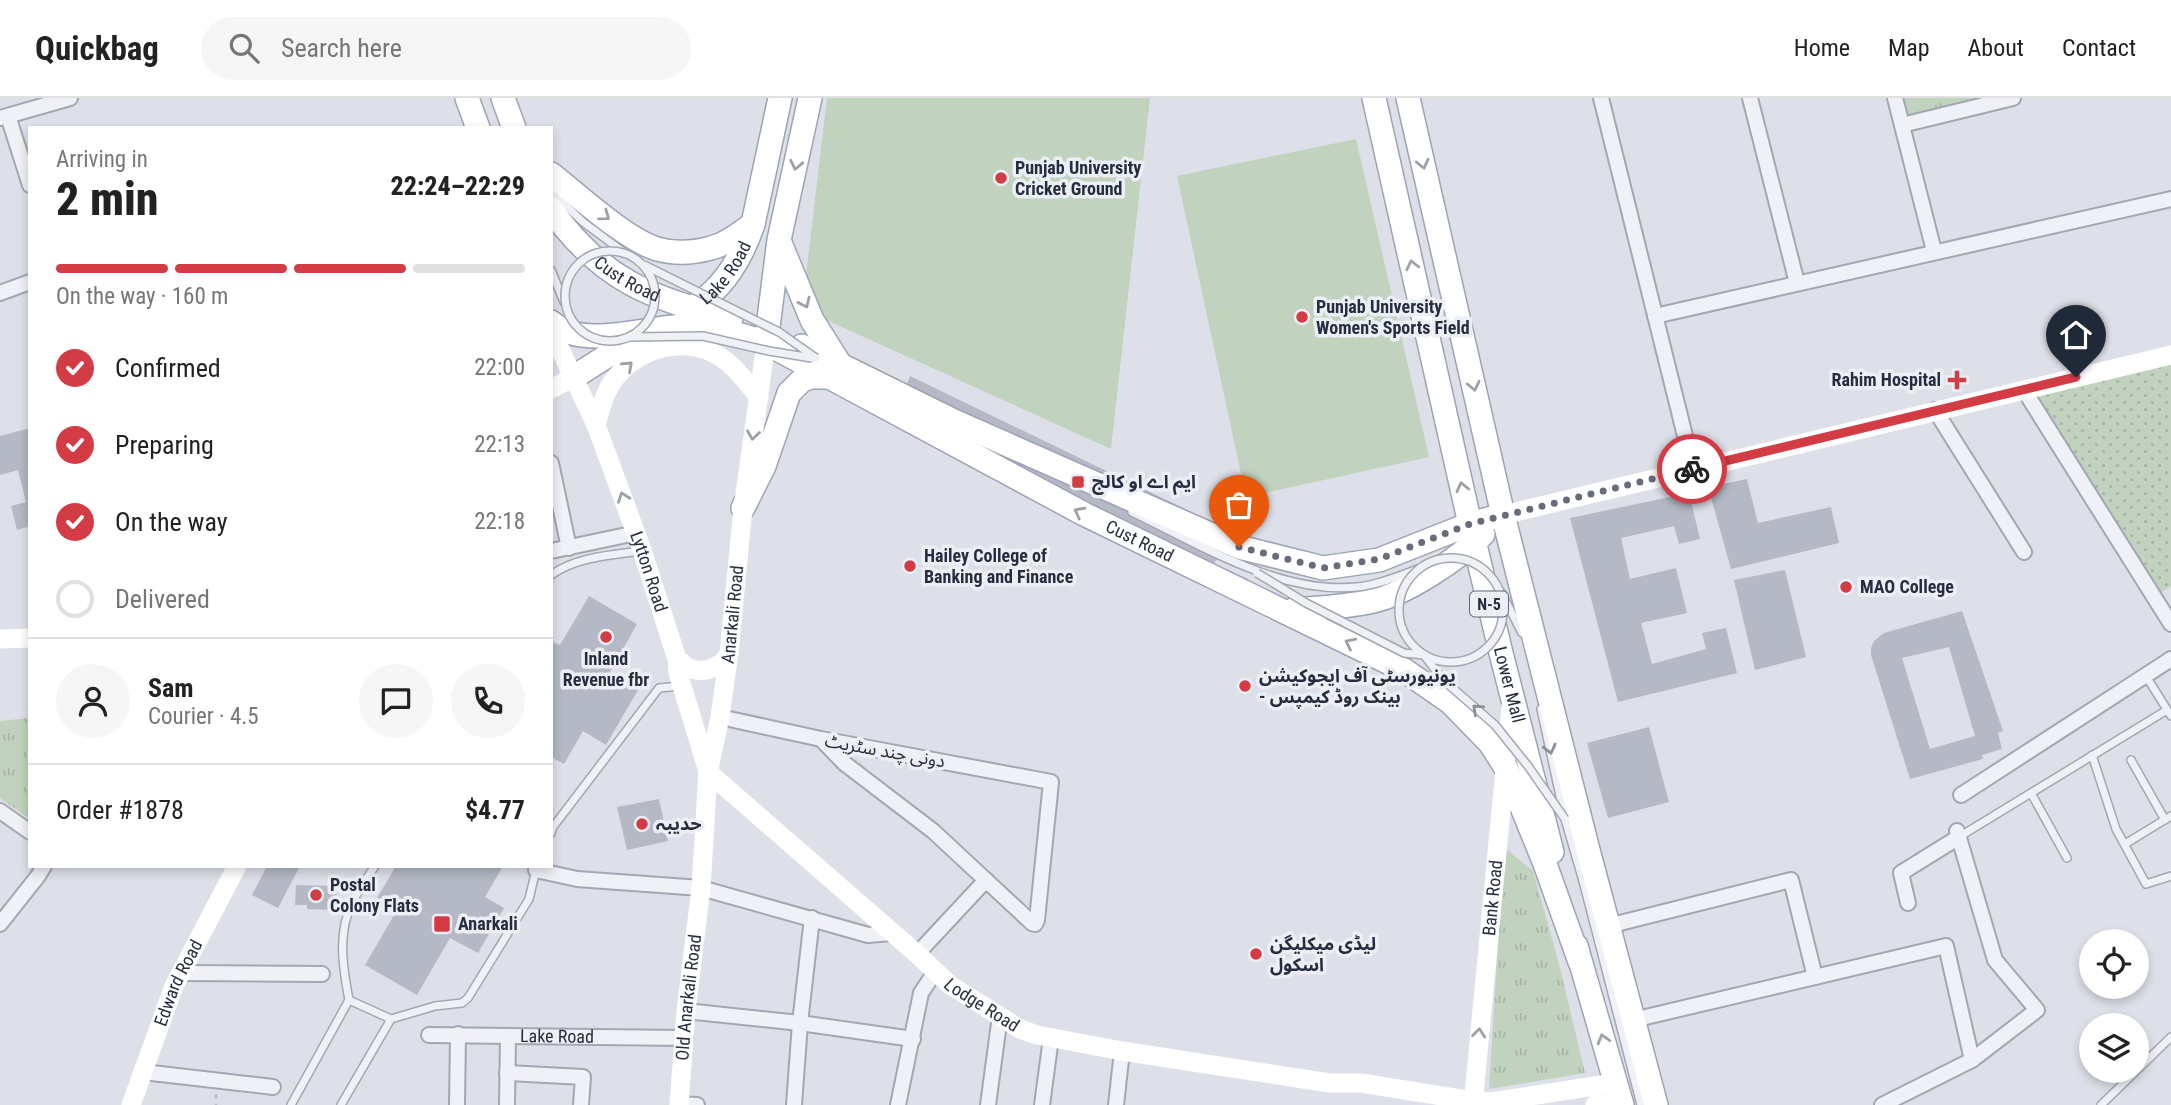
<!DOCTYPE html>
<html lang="en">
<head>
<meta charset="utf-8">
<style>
  body { margin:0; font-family:"Roboto Condensed","Noto Sans Arabic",sans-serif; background:#f6f6f6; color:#222; height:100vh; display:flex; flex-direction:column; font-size:26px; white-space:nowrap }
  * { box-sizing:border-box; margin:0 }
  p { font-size:23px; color:#767676 }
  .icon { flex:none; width:38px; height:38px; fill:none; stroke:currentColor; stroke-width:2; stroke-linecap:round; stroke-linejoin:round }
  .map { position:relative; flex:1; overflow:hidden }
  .sheet { position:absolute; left:28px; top:28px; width:525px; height:742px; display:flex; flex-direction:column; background:#fff; border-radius:0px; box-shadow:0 4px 10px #0003 }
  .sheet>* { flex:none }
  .fabs { position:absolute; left:2079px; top:831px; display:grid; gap:14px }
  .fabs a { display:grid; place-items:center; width:70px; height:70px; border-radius:50%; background:#fff; box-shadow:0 4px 10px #0003; font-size:35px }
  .pin { position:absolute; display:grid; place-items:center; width:60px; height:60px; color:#fff; margin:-72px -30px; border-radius:50% 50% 50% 0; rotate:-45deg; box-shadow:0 0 7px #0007 }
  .pin .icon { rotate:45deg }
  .courier { position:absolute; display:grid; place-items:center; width:70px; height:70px; margin:-35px; border:5px solid #d33b45; border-radius:50%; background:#fff; color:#222; box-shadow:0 2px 9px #0007 }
  .head em { font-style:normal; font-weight:800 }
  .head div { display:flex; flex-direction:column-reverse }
  .head { display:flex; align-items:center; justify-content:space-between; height:119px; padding:0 28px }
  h1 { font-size:46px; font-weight:800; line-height:52px }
  .bar { display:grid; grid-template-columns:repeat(4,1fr); gap:10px 7px; align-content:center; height:84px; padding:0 28px }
  .bar i { height:9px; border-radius:5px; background:#e0e0e0 }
  .bar .active { background:#d33b45 }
  .bar p { grid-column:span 4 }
  .line { display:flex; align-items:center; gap:18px; padding:0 28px; border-top:2px solid #e0e0e0 }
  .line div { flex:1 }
  .round { display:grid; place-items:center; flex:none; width:74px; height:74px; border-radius:37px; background:#f6f6f6 }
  ol { padding:0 28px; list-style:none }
  li { display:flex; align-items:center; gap:21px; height:77px }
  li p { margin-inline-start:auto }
  li .icon { padding:7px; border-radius:50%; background:#d33b45; color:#fff; stroke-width:4 }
  li:last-child { color:#767676 }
  li i { width:38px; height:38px; border:4px solid #e0e0e0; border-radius:50% }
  header { display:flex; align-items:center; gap:42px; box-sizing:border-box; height:98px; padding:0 35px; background:#fff; border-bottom:2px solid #e0e0e0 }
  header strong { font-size:33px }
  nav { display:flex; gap:38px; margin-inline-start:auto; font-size:24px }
  .search { width:490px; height:63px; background:#f6f6f6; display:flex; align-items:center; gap:18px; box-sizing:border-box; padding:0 24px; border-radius:38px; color:#767676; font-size:26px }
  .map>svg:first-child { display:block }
</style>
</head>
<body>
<header>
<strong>Quickbag</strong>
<div class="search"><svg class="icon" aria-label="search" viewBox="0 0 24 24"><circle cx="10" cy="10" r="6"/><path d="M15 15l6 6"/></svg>Search here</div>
<nav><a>Home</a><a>Map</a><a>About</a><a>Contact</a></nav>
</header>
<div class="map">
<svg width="2171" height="1007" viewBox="0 0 2171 1007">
  <defs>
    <pattern id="grass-dots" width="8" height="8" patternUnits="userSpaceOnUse" patternTransform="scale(1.75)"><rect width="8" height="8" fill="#c1d2be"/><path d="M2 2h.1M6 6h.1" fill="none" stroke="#a6b5a4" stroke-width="1.8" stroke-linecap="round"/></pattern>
    <pattern id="park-tufts" width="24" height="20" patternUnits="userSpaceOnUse" patternTransform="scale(1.75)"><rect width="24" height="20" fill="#c1d2be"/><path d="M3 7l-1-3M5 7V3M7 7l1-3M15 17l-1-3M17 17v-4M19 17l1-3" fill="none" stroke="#a6b5a4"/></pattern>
  </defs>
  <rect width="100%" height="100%" fill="#dde0e8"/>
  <path fill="url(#grass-dots)" d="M2171 257V488L2158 496 2029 291Z"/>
  <path fill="url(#park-tufts)" d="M1895 0H2013L1902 27Z
    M30 620V721L0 700V623Z
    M1504 749 1533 773 1560 870 1585 975 1489 991Z"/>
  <path fill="#c1d2be" d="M827 0H1150L1111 351 802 211Z
    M1356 41 1429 359 1246 399 1177 78Z"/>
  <path fill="#b4b9c5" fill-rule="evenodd" d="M910 278 1264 449 1224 454 1213 466 1248 481 1245 490 893 312 937 318 946 306 907 286Z
    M30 330V428L17 432 11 408 26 404 18 372 0 377V338Z
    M1747 381 1758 425 1831 409 1839 445 1731 471 1708 389Z
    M1689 395 1700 441 1679 446 1674 428 1621 440 1630 481 1676 470 1687 515 1641 525 1652 566 1706 551 1702 535 1726 530 1737 575 1618 604 1570 420Z
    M1785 472 1806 559 1755 572 1734 482Z
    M589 498 637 526 609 576 638 592 606 647 583 633 564 666 553 660 551 664V543L560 547Z
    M1962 513 2003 633 1998 635 2002 651 1982 657 1983 661 1910 681 1871 557V550L1874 543 1884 535ZM1949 549 1975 638 1930 651 1902 560Z
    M1649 629 1669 704 1608 720 1587 645Z
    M659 701 668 743 627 752 617 709Z
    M267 768H300L278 810 252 797Z
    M396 768H503L485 799 504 810 478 855 450 840 417 897 365 867 397 812 377 800Z
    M296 787 337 788 336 812 307 811V807H295Z"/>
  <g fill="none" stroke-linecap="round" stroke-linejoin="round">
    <defs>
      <path id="lane" d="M551 93 583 124 622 153
        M551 172 564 204
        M1132 414C1199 446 1280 497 1357 489 1378 487 1398 478 1418 471
        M551 477C576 459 611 457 641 453
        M1501 494 1522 535
        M2146 578 2171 618
        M1541 611 1565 721 1583 783 1641 1007
        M2092 657 2116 731 2146 786 2171 778
        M2131 662 2165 722
        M2031 695 2067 760
        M551 735 553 729 659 590 681 588
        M1959 739 2167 612
        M2125 746 2171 718
        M375 768C367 780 358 793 352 805 337 836 343 870 349 902L391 921 435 908 462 905 468 900 529 801 536 772
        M2137 972 2171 939
        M291 1007 349 902
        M341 1007 391 921
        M2101 1007 2136 973"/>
      <g id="street">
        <path d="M1601 0 1693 370"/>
        <path d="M1750 0 1797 185"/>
        <path d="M1895 0 1934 153"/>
        <path d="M8 18 30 87"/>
        <path d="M0 20 70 0"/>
        <path d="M1902 27 2013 0"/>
        <path d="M0 195 30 184"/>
        <path d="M1655 218 2171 101"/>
        <path d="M2024 292 2171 526"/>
        <path d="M1935 312 2024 454"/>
        <path d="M551 365 569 450"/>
        <path d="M551 453 636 435"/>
        <path d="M720 619 821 641 1051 684 1037 822 1035 826 1032 825 933 733 844 665 821 641"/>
        <path d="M1961 697 2171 561"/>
        <path d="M0 713 30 734"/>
        <path d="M536 772 577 781 701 790 868 837 891 835"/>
        <path d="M1908 805 1901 775 1959 739"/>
        <path d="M0 826 38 778 44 768"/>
        <path d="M1608 828 1791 782 1815 879"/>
        <path d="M917 856 986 782"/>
        <path d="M181 875 322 876"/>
        <path d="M686 913 800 925 913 941"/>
        <path d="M1633 922 1946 848 1972 962"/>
        <path id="s1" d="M429 937 685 940"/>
        <path d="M143 974 273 989"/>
        <path d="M507 975 583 979 581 1007"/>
        <path d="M679 1006 697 1007"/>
        <path d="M457 1007 458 936"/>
        <path d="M507 1007 508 938"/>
        <path d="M794 1007 800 925 812 820"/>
        <path d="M898 1007 921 895 935 874"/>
        <path d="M988 1007 1000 918"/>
        <path d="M1042 1007 1051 940"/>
        <path d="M1116 1007 1122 953"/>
        <path d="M1882 1007 1972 962 2037 912 1995 862 1957 733"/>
      </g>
      <g id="primary">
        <path d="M467 0 478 30"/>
        <path d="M503 0 514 30"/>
        <path id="s7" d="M1374 0 1470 426 1502 559 1552 754"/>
        <path d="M1408 0 1503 417 1587 748 1656 1007"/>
        <path d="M551 76C578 97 625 141 657 151 675 156 693 155 711 150 727 146 740 135 753 126"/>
        <path id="s8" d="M551 111C599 180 652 202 731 220"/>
        <path d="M780 145 812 222 841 268"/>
        <path id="s9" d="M686 213C721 195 741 162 753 126L780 0"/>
        <path id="s10" d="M551 224C583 253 648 228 687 228 714 228 740 236 766 245L1084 416 1404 572 1450 604 1490 645 1506 670 1545 766 1580 864"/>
        <path d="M766 245 779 142 810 0"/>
        <path d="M802 248 956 324 1239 449 1323 470 1379 462 1470 426 1503 417"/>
        <path d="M574 279 640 237"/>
        <path d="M743 410 764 368 789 295 802 282 811 279H827"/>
        <path d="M1293 512C1320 510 1347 509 1373 503 1406 496 1460 460 1483 436"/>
        <path d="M1576 848 1622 1007"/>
      </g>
    </defs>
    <use href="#lane" stroke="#a2a7b2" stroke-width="10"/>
    <use href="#street" stroke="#a2a7b2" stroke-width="18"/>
    <use href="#primary" stroke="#9ca3b4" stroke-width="26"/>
    <path stroke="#bbbec6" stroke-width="2.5" stroke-dasharray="5 5" stroke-linecap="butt" d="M216 996V1007"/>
    <use href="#lane" stroke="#f0f1f6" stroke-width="7"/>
    <use href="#street" stroke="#f0f1f6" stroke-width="14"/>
    <g stroke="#fff" stroke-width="19">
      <path id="s2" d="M551 232 596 327 642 452 677 561 678 575 707 670"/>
      <path d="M551 291 574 279"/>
      <path d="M596 327C600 313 603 299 611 286 636 248 689 235 726 263 739 273 749 287 759 300"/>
      <path d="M1503 417 2171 257"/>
      <path d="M0 541 30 540"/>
      <path d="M677 561C682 564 687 570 692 571 707 576 723 567 729 555"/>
      <path id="s3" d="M708 674 917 856 950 887 1020 931 1037 937 1122 953 1330 985H1361L1473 1003 1491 1004 1615 985"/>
      <path id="s4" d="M131 1007 174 888 237 768"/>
      <path id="s5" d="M679 1007 686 913 701 790 708 674 720 619 729 555 743 410 766 245"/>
      <path id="s6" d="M1473 1007 1511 608"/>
      <path d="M1595 1007 1621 1004"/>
    </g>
    <use href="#primary" stroke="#fff" stroke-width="23"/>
    <defs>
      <path id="lane-bridge" d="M565 198a45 45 0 1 1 90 0a45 45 0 1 1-90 0Z
        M644 167 779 234 816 260
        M631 239 703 238 769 253 812 260
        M1399 512a52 52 0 1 1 104 0a52 52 0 1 1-104 0Z
        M1257 475 1306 505 1404 555 1424 557 1442 581 1495 627 1528 668 1565 721"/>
    </defs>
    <use href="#lane-bridge" stroke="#a2a7b2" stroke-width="10" stroke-linecap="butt"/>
    <use href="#lane-bridge" stroke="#f0f1f6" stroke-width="7"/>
  </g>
  <defs><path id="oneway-chevron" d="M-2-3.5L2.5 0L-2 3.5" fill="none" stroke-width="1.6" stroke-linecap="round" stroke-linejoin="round" transform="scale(1.75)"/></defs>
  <g stroke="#9da0a9">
    <use href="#oneway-chevron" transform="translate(1423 66) rotate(77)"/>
    <use href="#oneway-chevron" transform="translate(796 67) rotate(102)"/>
    <use href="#oneway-chevron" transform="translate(605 118) rotate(36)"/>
    <use href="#oneway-chevron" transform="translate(1412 167) rotate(-103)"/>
    <use href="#oneway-chevron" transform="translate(805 205) rotate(65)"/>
    <use href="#oneway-chevron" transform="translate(628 268) rotate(-43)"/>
    <use href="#oneway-chevron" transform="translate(1474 288) rotate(77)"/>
    <use href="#oneway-chevron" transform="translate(753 337) rotate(98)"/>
    <use href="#oneway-chevron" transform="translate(1462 389) rotate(-103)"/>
    <use href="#oneway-chevron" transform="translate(623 399) rotate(-110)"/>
    <use href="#oneway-chevron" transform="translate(1079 414) rotate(-152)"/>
    <use href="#oneway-chevron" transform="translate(1350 545) rotate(-154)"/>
    <use href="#oneway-chevron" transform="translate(1479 935) rotate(-84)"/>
    <use href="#oneway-chevron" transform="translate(1603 941) rotate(-106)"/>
  </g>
  <g stroke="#8b8f9a">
    <use href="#oneway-chevron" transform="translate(1477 611) rotate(-137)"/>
    <use href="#oneway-chevron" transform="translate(1550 651) rotate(76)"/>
  </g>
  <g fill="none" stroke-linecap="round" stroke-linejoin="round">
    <path stroke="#666c7a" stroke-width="7" stroke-dasharray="0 12.6" d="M1239 449 1323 470 1379 461 1470 426 1692 371"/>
    <path stroke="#d33b45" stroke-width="9" d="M1692 371 2076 279"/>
  </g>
  <g fill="#d33b45" stroke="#eceff5" stroke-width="2.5">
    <circle cx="1001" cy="80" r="7"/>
    <circle cx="1302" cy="219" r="7"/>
    <path d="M1953.5 271.5h7v7h7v7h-7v7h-7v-7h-7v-7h7z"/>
    <rect x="1071" y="377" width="14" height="14" rx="3.5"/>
    <circle cx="910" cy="468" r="7"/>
    <circle cx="1846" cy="489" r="7"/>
    <circle cx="606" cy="539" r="7"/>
    <circle cx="1245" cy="588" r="7"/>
    <circle cx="642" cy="726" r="7"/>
    <circle cx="316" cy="797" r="7"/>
    <rect x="433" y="817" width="18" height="18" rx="3.5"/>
    <circle cx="1256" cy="856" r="7"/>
  </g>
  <g text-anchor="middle" stroke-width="7" stroke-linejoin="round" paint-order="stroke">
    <rect fill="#eceff5" stroke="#616776" stroke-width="2" x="1470" y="493.5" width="38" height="25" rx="5"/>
    <g font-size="16" font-weight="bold" fill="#262d3f">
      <text x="1489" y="512">N-5</text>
    </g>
    <g font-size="18" font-weight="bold" fill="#262d3f" stroke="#eceff5" text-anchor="start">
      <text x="1015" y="76">Punjab University<tspan x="1015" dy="21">Cricket Ground</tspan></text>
      <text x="1316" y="215">Punjab University<tspan x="1316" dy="21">Women's Sports Field</tspan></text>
      <text x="1941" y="288" text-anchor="end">Rahim Hospital</text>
      <text x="1092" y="390">ایم اے او کالج</text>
      <text x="924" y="464">Hailey College of<tspan x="924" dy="21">Banking and Finance</tspan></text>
      <text x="1860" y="495">MAO College</text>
      <text x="606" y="567" text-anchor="middle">Inland<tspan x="606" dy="21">Revenue fbr</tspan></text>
      <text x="1259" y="584">یونیورسٹی آف ایجوکیشن<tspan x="1259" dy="21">- بینک روڈ کیمپس</tspan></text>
      <text x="656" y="732">حدیبہ</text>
      <text x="330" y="793">Postal<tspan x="330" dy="21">Colony Flats</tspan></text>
      <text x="458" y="832">Anarkali</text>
      <text x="1270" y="852">لیڈی میکلیگن<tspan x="1270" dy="21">اسکول</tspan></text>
    </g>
    <g font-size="18" fill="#262d3f" stroke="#eceff5">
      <text dy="6" stroke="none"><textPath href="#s9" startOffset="56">Lake Road</textPath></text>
      <text dy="6" stroke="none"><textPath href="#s8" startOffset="105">Cust Road</textPath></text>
      <text dy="6" stroke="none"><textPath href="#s10" startOffset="644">Cust Road</textPath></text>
      <text dy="6" stroke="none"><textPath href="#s2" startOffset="261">Lytton Road</textPath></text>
      <text dy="6" stroke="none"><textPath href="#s5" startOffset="494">Anarkali Road</textPath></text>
      <text dy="6" stroke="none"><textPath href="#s7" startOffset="602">Lower Mall</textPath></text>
      <text transform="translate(885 653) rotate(10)" y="6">دونی چند سٹریٹ</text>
      <text dy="6" stroke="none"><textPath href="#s6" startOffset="208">Bank Road</textPath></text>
      <text dy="6" stroke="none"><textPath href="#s4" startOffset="131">Edward Road</textPath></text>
      <text dy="6" stroke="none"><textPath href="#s5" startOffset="108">Old Anarkali Road</textPath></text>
      <text dy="6" stroke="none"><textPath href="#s3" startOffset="360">Lodge Road</textPath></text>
      <text dy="6" stroke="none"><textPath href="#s1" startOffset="128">Lake Road</textPath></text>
    </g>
  </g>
</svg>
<div class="fabs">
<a><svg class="icon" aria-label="locate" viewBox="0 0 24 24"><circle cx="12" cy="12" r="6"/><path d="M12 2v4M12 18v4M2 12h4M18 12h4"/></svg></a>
<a><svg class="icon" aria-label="layers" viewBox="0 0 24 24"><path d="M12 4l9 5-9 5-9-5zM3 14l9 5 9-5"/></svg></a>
</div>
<div class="pin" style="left:1239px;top:449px;background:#ea580c"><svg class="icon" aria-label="bag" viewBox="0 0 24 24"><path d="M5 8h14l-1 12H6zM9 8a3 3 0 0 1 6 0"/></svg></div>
<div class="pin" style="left:2076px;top:279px;background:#1f2937"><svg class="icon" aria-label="home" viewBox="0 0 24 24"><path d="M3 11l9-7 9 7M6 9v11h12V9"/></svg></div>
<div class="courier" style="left:1692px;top:371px"><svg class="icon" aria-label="bike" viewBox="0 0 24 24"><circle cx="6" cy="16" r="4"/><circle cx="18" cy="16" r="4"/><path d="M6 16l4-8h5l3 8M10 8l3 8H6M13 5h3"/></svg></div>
<section class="sheet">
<div class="head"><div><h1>2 min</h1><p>Arriving in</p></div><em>22:24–22:29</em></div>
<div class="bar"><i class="active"></i><i class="active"></i><i class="active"></i><i></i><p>On the way · 160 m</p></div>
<ol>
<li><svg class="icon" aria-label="check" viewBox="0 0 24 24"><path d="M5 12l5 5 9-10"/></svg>Confirmed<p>22:00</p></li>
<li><svg class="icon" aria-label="check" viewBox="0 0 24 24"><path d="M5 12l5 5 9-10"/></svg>Preparing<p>22:13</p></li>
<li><svg class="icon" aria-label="check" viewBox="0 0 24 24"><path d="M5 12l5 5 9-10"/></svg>On the way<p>22:18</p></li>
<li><i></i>Delivered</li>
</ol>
<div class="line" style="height:126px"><a class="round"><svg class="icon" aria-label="person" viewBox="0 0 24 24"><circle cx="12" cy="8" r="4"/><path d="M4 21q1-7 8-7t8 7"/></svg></a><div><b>Sam</b><p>Courier · 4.5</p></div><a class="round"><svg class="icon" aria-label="chat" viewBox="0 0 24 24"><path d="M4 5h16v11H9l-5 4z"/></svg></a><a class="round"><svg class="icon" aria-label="phone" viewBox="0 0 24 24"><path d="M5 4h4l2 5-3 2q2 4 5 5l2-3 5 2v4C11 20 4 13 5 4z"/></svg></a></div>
<div class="line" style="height:91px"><div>Order #1878</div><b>$4.77</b></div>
</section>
</div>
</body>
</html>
